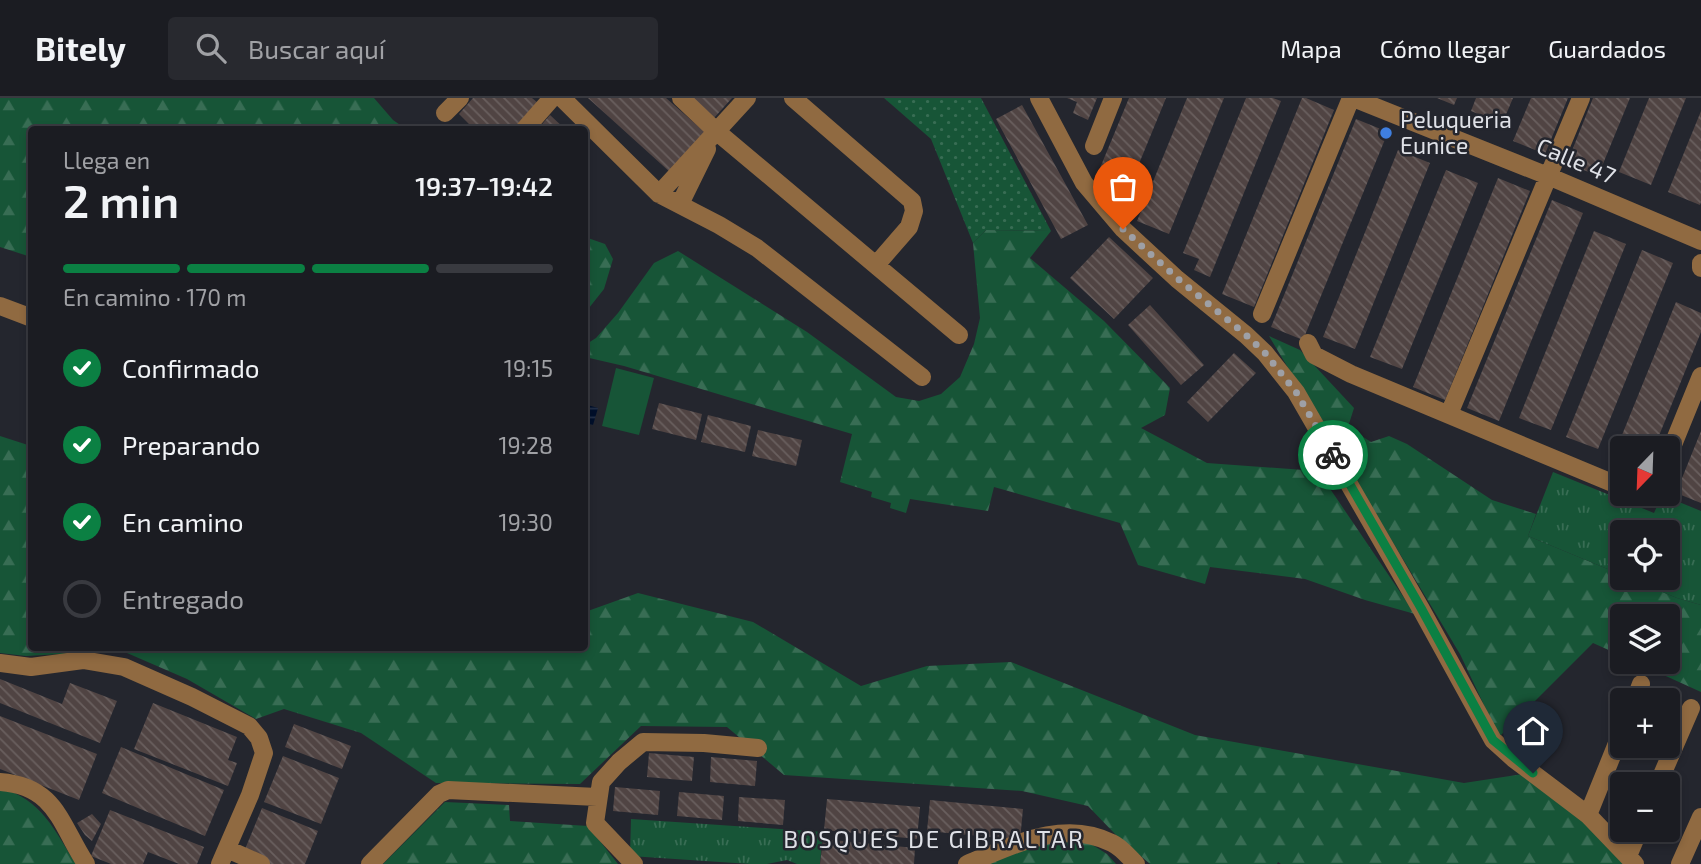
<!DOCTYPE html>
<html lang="es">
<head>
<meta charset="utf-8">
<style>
  body { margin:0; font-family:"Exo 2",sans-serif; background:#28292f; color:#f1f3f6; height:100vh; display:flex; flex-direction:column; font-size:26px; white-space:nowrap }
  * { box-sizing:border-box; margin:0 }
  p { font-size:23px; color:#a0a1a5 }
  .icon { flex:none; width:38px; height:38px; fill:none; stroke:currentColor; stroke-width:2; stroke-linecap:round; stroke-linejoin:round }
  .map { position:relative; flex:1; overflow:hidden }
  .sheet { position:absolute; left:28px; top:28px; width:560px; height:525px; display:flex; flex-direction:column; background:#1b1c22; border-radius:7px; box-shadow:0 4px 10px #0003,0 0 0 2px #393a40 }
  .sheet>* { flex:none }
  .needle { width:46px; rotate:203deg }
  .buttons { position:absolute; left:1610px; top:338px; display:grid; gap:14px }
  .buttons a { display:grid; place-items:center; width:70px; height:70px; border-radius:7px; background:#1b1c22; box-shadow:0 4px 10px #0003,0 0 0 2px #393a40; font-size:35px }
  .pin { position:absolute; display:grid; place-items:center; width:60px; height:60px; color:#fff; margin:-72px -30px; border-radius:50% 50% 50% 0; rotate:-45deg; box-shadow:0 0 7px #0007 }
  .pin .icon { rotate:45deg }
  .courier { position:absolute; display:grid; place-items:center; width:70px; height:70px; margin:-35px; border:5px solid #0b8043; border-radius:50%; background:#fff; color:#222; box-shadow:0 2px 9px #0007 }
  .headline em { font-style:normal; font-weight:600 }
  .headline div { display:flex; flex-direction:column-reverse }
  .headline { display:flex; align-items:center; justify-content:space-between; height:119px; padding:0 35px }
  h1 { font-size:46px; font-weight:600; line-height:52px }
  .bar { display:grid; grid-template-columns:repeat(4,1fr); gap:10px 7px; align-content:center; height:84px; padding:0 35px }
  .bar i { height:9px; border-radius:5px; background:#393a40 }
  .bar .on { background:#0b8043 }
  .bar p { grid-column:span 4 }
  ol { padding:0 35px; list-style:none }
  li { display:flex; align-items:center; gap:21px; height:77px }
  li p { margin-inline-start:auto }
  li .icon { padding:7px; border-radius:50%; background:#0b8043; color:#fff; stroke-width:4 }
  li:last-child { color:#a0a1a5 }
  li i { width:38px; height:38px; border:4px solid #393a40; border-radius:50% }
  header { display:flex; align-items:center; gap:42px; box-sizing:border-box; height:98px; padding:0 35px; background:#1b1c22; border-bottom:2px solid #393a40 }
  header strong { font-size:33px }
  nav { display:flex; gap:38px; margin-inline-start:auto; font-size:24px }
  .search { width:490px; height:63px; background:#28292f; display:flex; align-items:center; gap:18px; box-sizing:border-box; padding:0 24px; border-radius:7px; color:#a0a1a5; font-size:26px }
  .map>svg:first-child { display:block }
</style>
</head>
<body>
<header>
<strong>Bitely</strong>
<div class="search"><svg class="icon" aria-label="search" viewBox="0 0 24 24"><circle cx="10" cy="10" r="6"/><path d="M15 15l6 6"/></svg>Buscar aquí</div>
<nav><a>Mapa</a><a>Cómo llegar</a><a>Guardados</a></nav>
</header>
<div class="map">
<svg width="1701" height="766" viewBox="0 0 1701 766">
  <defs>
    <pattern id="grass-dots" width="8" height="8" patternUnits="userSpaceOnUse" patternTransform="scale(1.75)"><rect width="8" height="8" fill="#175537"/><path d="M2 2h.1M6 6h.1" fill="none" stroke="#386d54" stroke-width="1.8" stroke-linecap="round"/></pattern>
    <pattern id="forest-firs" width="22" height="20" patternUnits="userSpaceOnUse" patternTransform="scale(1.75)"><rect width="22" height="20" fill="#175537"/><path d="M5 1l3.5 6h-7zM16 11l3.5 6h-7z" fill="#386d54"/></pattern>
    <pattern id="park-tufts" width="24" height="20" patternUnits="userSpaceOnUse" patternTransform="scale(1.75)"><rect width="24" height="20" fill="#175537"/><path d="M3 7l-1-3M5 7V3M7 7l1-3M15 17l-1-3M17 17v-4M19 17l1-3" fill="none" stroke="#386d54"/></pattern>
    <pattern id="water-rules" width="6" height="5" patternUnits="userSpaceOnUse" patternTransform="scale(1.75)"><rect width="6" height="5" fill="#000f2a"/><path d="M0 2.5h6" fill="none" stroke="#253249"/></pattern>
    <pattern id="building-back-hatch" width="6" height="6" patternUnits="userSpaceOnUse" patternTransform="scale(1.75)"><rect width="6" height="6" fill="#504443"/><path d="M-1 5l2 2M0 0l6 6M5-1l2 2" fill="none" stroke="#695f5e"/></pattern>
  </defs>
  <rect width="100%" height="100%" fill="#24262e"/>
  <path fill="url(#grass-dots)" d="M884 0H981L1051 133 986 132 973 145 931 41Z"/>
  <path fill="url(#forest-firs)" d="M0 0H374L393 22 406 31 32 32 31 159 0 149Z
    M986 132 1051 133 1030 160 1104 223 1170 290 1165 317 1141 330 1207 365 1318 373 1415 516 1365 502 1305 481 1210 469 1205 486 1138 467 1120 425 994 389 988 413 910 401 906 415 890 410 891 405 871 399 872 394 840 384 852 336 624 268 585 259V247L596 240 618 215 654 165 678 153 807 234 896 299 919 303 941 296 960 279 974 246 980 220 973 145Z
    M585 139 605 146 613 161 604 191 585 215Z
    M1269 238 1300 252 1354 310 1348 329 1371 344 1389 338 1407 346 1492 402 1536 416 1528 438 1622 477V480H1628L1677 500 1701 507V594L1635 564H1668V518H1622V558L1593 545 1499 639 1460 556Z
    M0 338 31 348 32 550H584L585 514 638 495 753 524 861 588 927 568 1011 564 1195 637 1464 685 1523 676 1571 710 1631 766H1281L1278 764 1277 766H1150L1115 736 1088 708 1022 693 784 677 727 629 641 628 580 686 436 685 361 635 284 611 256 621 187 581 127 555 104 551 78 555 26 558 0 555Z
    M0 690C42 701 54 732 76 766H0Z
    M445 704 509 707 510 723 588 728 618 766H383Z
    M1083 741 1107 756 1116 766H985L1038 747Z"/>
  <path fill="url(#park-tufts)" d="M1553 374 1654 415 1662 397 1701 413V507L1677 500 1628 480H1668V434H1622V477L1528 438Z
    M631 721 823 734 820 766H797L787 762 767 766H750L630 758Z"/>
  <path fill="#175537" d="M616 270 654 280 639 337 602 328Z"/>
  <path fill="url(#water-rules)" d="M584 306 598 310 593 327 585 325Z"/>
  <path fill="url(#building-back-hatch)" d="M473 0H532L539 6 516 32H475L459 16Z
    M588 0H666L707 36 671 75Z
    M692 0H732L714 20Z
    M1067 0H1097L1088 22 1073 15 1077 4Z
    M1129 0H1166L1127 95 1095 82Z
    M1187 0H1224L1169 136 1137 123Z
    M1246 0H1273L1281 3 1210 179 1194 172 1199 161 1183 155Z
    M1302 0H1306L1334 12 1254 209 1222 196Z
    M1437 0H1457L1454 7Z
    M1476 0H1513L1502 26 1471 13Z
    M1531 0H1568L1545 56 1513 43Z
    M1593 0H1630L1598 78 1567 65Z
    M1649 0H1686L1651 87 1619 74Z
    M1022 7 1088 127 1061 141 996 21Z
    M1701 13V104L1700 107 1668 94Z
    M550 17 566 32H537Z
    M1356 21 1388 34 1303 242 1271 229Z
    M1398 52 1430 65 1355 251 1323 239Z
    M1446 72 1478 85 1402 271 1370 259Z
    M1498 80 1530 93 1445 302 1413 289Z
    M1552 102 1583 115 1499 323 1467 310Z
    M1594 133 1626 146 1551 332 1519 320Z
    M1109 139 1153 180 1114 221 1070 180Z
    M1642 152 1673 165 1598 351 1566 339Z
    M1676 204 1701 215V234L1654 350H1622V374L1609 369Z
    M1150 207 1204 267 1181 287 1128 227Z
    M1234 255 1256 275 1208 324 1187 304Z
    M659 305 702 316 696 342 652 331Z
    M708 317 751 328 745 354 701 344Z
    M758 332 802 342 796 368 752 358Z
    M1701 333V405L1676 395Z
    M0 581 62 606 70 585 117 603 100 645 0 605Z
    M153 605 237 639 228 662 237 665 228 688 134 651Z
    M0 618 97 656 79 702 0 671Z
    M294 626 351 648 342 671 285 649Z
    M121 649 224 692 205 738 102 695Z
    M649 655 694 659 692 683 647 679Z
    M283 658 339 680 321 726 264 704Z
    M711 659 757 663 755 688 710 684Z
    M615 689 660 693 658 717 613 713Z
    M679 694 724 698 722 722 677 718Z
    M739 699 785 702 783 727 738 723Z
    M827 701 920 709 917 741 824 732Z
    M930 702 1023 711 1020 742 927 733Z
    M262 710 318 733 305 766H268L243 756Z
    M110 712 204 749 197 766H179L148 754 143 766H111L91 758Z
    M92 716 101 726 92 743 85 737 77 725Z
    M823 741 915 750 914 766H820Z"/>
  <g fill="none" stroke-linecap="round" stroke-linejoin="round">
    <path stroke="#906a41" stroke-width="18" d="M562 0 659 96 719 127 757 150 922 279
      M681 0 716 33 959 237
      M793 0 912 103 914 113 909 129 876 167
      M1039 0 1084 85 1123 131 1177 181 1246 237 1265 255 1296 294 1421 511 1493 642 1514 661 1588 717 1635 766
      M1353 0 1548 78 1701 143
      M445 15 460 0
      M524 32 552 0
      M1094 48 1113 0
      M659 96 747 0
      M680 106 707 51
      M1701 165V170
      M0 208 32 220
      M1262 216 1351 0
      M1308 245 1314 257 1351 276 1622 389
      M1449 316 1581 0
      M1668 359 1701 278
      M1638 396 1651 401 1653 396
      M0 565 31 569 83 562 124 569 192 599 249 628 259 640 264 655 250 697 220 766
      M1635 602 1641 586
      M0 684C56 688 60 726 86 766
      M1658 686 1691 610
      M1588 717 1622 633
      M227 751 261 766
      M1628 758 1639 732
      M370 766 439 696 448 692 597 699
      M634 766 595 725 601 684 619 664 643 644 704 645 758 650
      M967 766C1012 748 1063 720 1112 745 1121 749 1129 759 1136 766
      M1680 766 1701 719"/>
  </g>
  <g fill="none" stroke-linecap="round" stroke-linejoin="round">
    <path stroke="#9ea0a6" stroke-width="7" stroke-dasharray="0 12.6" d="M1123 131 1177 180 1246 237 1265 255 1296 294 1333 357"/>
    <path stroke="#0b8043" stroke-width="9" d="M1333 357 1421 510 1493 642 1533 675"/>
  </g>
  <circle fill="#3f7fe0" stroke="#24262e" stroke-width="2.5" cx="1386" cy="35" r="7"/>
  <g text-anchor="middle" stroke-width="5" stroke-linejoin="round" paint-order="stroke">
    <g font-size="23" fill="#dfe1e7" stroke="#24262e" text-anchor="start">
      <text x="1400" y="30">Peluqueria<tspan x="1400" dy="26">Eunice</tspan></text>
    </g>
    <g font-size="23" fill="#dfe1e7" stroke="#24262e">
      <text transform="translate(1576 63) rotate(23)" y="8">Calle 47</text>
    </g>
    <g font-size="24" letter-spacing="2" fill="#dfe1e7" stroke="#24262e">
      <text x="934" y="750">BOSQUES DE GIBRALTAR</text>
    </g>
  </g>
</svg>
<div class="buttons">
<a><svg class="needle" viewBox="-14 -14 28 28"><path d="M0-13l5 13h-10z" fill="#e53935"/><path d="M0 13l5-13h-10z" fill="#a0a1a5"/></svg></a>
<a><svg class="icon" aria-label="locate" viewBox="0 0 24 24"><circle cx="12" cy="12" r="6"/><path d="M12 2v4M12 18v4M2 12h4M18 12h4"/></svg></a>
<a><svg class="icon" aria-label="layers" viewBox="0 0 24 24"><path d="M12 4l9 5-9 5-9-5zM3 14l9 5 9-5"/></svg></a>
<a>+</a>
<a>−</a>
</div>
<div class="pin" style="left:1123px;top:131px;background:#ea580c"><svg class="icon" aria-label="bag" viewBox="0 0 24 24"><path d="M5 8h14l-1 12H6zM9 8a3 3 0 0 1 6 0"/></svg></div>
<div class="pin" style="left:1533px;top:675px;background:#1f2937"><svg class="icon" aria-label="home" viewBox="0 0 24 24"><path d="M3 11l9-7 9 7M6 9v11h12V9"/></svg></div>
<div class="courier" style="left:1333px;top:357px"><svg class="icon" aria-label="bike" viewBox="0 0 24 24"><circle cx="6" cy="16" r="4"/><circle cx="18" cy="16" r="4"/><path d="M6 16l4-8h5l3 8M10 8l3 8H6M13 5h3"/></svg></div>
<section class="sheet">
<div class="headline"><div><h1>2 min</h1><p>Llega en</p></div><em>19:37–19:42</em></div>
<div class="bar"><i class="on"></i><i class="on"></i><i class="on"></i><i></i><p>En camino · 170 m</p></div>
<ol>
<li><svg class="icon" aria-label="check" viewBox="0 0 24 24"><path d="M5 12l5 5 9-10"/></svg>Confirmado<p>19:15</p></li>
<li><svg class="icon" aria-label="check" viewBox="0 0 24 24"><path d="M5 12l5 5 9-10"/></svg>Preparando<p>19:28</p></li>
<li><svg class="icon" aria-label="check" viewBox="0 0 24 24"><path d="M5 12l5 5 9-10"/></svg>En camino<p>19:30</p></li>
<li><i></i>Entregado</li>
</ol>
</section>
</div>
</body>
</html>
